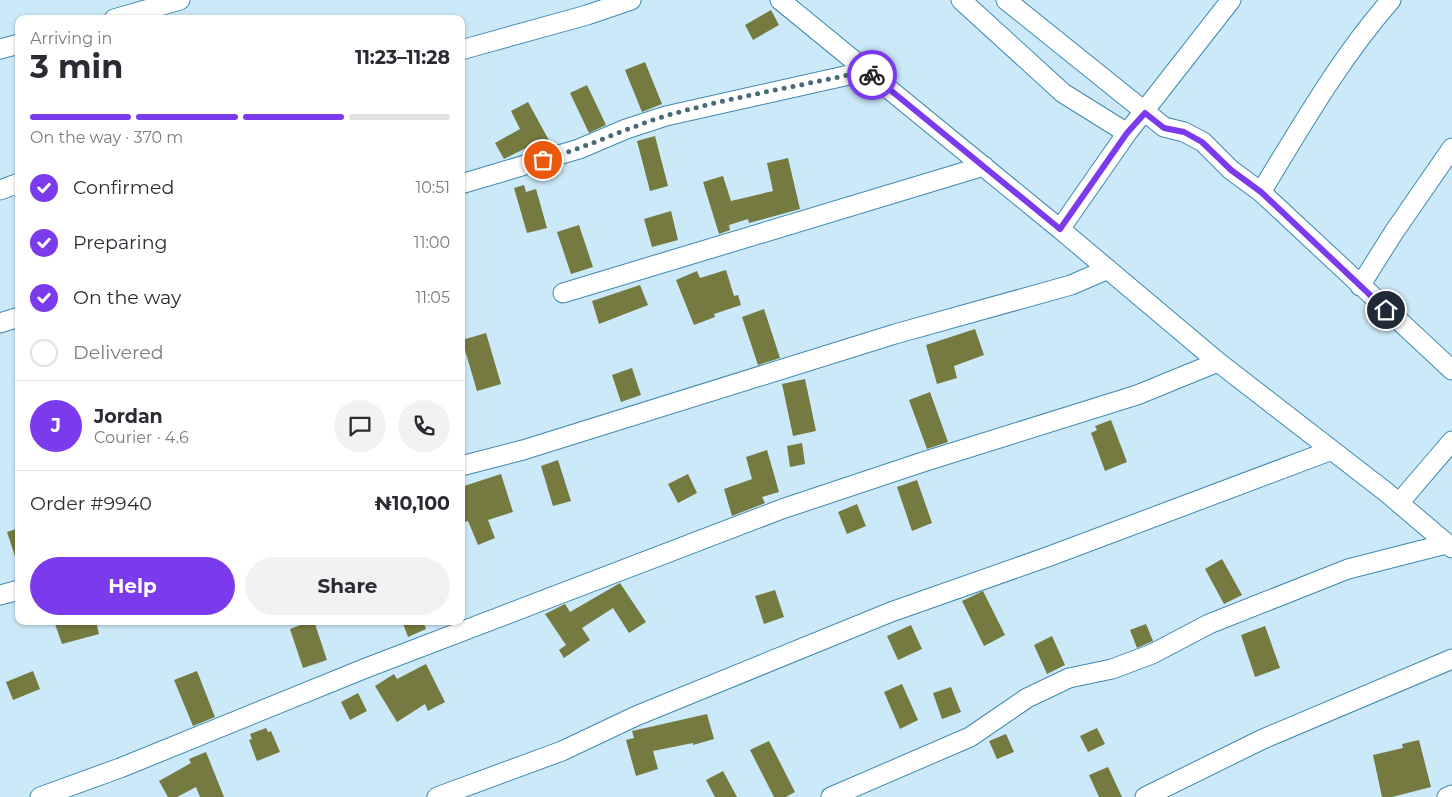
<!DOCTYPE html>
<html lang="en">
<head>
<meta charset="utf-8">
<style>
  body { margin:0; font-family:Montserrat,sans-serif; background:#f2f2f3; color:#2b2b33; height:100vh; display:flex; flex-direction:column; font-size:19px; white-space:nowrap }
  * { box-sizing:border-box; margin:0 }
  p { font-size:16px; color:#7c7c81 }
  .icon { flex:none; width:28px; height:28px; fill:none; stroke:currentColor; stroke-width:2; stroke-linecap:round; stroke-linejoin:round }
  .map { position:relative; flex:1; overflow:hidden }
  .panel { position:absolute; left:15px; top:15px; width:450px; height:610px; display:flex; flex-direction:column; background:#fff; border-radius:10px; box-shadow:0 1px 4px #0004 }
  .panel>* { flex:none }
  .pin { position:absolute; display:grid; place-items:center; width:42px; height:42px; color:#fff; margin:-21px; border:2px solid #fff; border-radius:50%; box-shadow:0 1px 5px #0007 }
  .courier { position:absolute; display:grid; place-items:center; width:50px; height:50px; margin:-25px; border:4px solid #7c3aed; border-radius:50%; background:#fff; color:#222; box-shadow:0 1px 6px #0007 }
  .headline em { font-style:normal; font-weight:700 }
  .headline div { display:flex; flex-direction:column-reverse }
  .headline { display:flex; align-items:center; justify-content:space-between; height:85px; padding:0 15px }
  h1 { font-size:32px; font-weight:700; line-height:38px }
  .bar { display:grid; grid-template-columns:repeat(4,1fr); gap:8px 5px; align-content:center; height:60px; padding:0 15px }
  .bar i { height:6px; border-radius:4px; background:#e1e1e2 }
  .bar .current { background:#7c3aed }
  .bar p { grid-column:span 4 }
  .line { display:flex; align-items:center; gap:12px; padding:0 15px; border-top:1px solid #e1e1e2 }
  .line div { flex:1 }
  .round { display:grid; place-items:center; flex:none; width:52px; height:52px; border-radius:26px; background:#f2f2f3 }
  ol { padding:0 15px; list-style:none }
  li { display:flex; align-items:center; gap:15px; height:55px }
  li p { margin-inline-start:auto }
  li .icon { padding:5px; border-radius:50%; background:#7c3aed; color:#fff; stroke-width:4 }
  li:last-child { color:#7c7c81 }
  li i { width:28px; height:28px; border:2px solid #e1e1e2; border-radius:50% }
  .primary-button { display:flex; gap:10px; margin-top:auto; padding:10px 15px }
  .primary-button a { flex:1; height:58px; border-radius:30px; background:#7c3aed; color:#fff; font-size:20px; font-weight:700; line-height:58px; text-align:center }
  .primary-button a+a { background:#f2f2f3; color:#2b2b33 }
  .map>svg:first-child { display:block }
</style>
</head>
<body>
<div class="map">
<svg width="1452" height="797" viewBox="0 0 1452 797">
  <rect width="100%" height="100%" fill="#cce9f9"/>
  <path fill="#757a40" d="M771 10 779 25 753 40 745 25Z
    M645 62 662 104 642 112 625 70Z
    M587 85 606 125 589 133 570 93Z
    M528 102 551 144 532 151 530 146 504 159 495 143 520 129 511 111Z
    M655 136 668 186 650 191 637 141Z
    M788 158 800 209 749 223 748 219 729 225 730 230 719 234 703 182 723 176 731 201 773 191 767 163Z
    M524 185 526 192 536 189 547 228 527 233 514 188Z
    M671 211 678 240 652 247 644 219Z
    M579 225 593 267 571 274 557 232Z
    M726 270 734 296 738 295 741 305 714 314 715 317 694 325 676 280 697 271 700 278Z
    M640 285 648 305 599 324 592 301Z
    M764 309 780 358 758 365 742 317Z
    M975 329 984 355 954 366 957 378 937 384 926 345Z
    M486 333 501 384 477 391 462 340Z
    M632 368 641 395 621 402 612 375Z
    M805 379 816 431 793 436 782 384Z
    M930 392 948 442 927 449 909 400Z
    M1111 420 1127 462 1105 471 1091 433 1097 430 1095 426Z
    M802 443 805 464 790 467 787 446Z
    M767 450 779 492 762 497 765 503 732 516 724 489 752 479 746 457Z
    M558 460 571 501 553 506 541 466Z
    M501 474 513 512 488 520 495 538 478 545 468 521 461 523V487Z
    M688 474 697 493 678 503 668 484Z
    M917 480 932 523 912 531 897 487Z
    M857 504 866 526 847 534 838 512Z
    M19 528V561L17 562 7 532Z
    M1222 559 1242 595 1224 604 1205 569Z
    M620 583 646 622 629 633 613 608 582 628 590 640 564 658 559 650 566 645 545 614 565 604 570 612Z
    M775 590 784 617 764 624 755 596Z
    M983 591 1005 635 984 646 962 601Z
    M54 621H96L99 634 62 644Z
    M311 621H314L327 660 303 668 290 629Z
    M402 621H423L426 629 408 637Z
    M1146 624 1153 641 1137 648 1130 630Z
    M911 625 922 649 898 660 887 636Z
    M1265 626 1280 668 1255 677 1241 635Z
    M1052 636 1065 665 1047 674 1034 645Z
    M426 664 445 702 428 711 425 704 397 722 375 686 394 674 397 679Z
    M33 671 40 689 13 700 6 682Z
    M197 671 215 717 193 726 174 680Z
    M902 684 918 720 900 729 884 692Z
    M951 687 961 712 942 719 933 693Z
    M358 693 367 711 350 720 341 702Z
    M707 714 714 739 693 745V743L653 751 658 769 636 776 626 740 634 738 632 731Z
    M266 728 268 732 271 731 280 752 257 761 249 740 252 739 250 734Z
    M1097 728 1105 744 1088 752 1080 736Z
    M1006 734 1014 752 997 759 989 741Z
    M1419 740 1431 787 1392 797H1382L1373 755 1403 748 1402 744Z
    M769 741 795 792 786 797H774L750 750Z
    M206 752 224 797H200L196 787 177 797H168L159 781 191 763 189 759Z
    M1108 767 1122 797H1099L1089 775Z
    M723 771 737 797H715L706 780Z"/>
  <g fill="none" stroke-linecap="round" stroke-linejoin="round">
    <defs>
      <path id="minor" d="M780 0 1060 229
        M961 0 1063 93 1127 133
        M1006 0 1164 127 1184 132 1203 142 1231 170 1261 192 1452 370
        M1231 0 1127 133 1060 229 1218 362 1386 492 1452 548
        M114 19 180 0
        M0 49 19 44
        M461 50 587 15 631 0
        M461 184 579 149 626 129 666 116 867 71
        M0 190 19 183
        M1261 192C1301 127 1340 58 1391 0
        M1360 286 1394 232 1452 148
        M563 293 984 166
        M0 323 19 317
        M461 466 523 450 895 334 1071 285 1108 269
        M1399 503 1452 441
        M0 595 19 590
        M40 797 120 768 366 668 782 509 926 461 1137 395 1218 362
        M437 797 562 751 636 716 891 612 1050 556 1332 450
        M831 797 970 737 1027 698 1069 678 1112 669 1152 654 1209 624 1348 569 1446 544
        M1145 797 1263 739 1452 659
        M1447 797 1452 795"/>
    </defs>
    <use href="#minor" stroke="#3e89ae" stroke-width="21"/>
    <use href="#minor" stroke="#fff" stroke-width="19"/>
  </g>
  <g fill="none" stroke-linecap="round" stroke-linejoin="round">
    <path stroke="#4b6a79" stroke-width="5" stroke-dasharray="0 9" d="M543 160C585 148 624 129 665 116 731 97 800 86 867 71L872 75"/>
    <path stroke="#7c3aed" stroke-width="6" d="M872 75 1060 229 1127 133 1145 113 1164 128 1184 132 1202 142 1231 170 1261 192 1386 310"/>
  </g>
</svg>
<div class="pin" style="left:543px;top:160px;background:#ea580c"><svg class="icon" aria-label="bag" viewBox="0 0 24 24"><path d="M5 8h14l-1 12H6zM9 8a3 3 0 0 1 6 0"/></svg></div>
<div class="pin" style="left:1386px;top:310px;background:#1f2937"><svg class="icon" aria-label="home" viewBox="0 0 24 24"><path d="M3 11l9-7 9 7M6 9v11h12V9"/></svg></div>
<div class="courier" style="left:872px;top:75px"><svg class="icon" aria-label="bike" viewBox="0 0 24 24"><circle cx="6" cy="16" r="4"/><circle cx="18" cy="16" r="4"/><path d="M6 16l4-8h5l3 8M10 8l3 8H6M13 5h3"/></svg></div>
<section class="panel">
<div class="headline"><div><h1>3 min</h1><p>Arriving in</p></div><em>11:23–11:28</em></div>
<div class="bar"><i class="current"></i><i class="current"></i><i class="current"></i><i></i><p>On the way · 370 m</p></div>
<ol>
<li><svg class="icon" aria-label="check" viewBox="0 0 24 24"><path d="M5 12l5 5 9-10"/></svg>Confirmed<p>10:51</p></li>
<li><svg class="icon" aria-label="check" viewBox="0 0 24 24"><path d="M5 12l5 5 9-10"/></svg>Preparing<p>11:00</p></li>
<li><svg class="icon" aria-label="check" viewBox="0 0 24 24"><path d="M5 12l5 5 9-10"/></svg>On the way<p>11:05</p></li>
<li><i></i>Delivered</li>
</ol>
<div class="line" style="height:90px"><b class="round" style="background:#7c3aed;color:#fff">J</b><div><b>Jordan</b><p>Courier · 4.6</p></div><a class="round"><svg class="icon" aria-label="chat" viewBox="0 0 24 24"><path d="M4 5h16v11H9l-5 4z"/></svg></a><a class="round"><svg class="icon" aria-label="phone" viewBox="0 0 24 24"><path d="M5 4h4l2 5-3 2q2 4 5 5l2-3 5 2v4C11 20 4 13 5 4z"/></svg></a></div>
<div class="line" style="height:65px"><div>Order #9940</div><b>₦10,100</b></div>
<div class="primary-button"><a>Help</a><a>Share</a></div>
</section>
</div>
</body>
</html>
